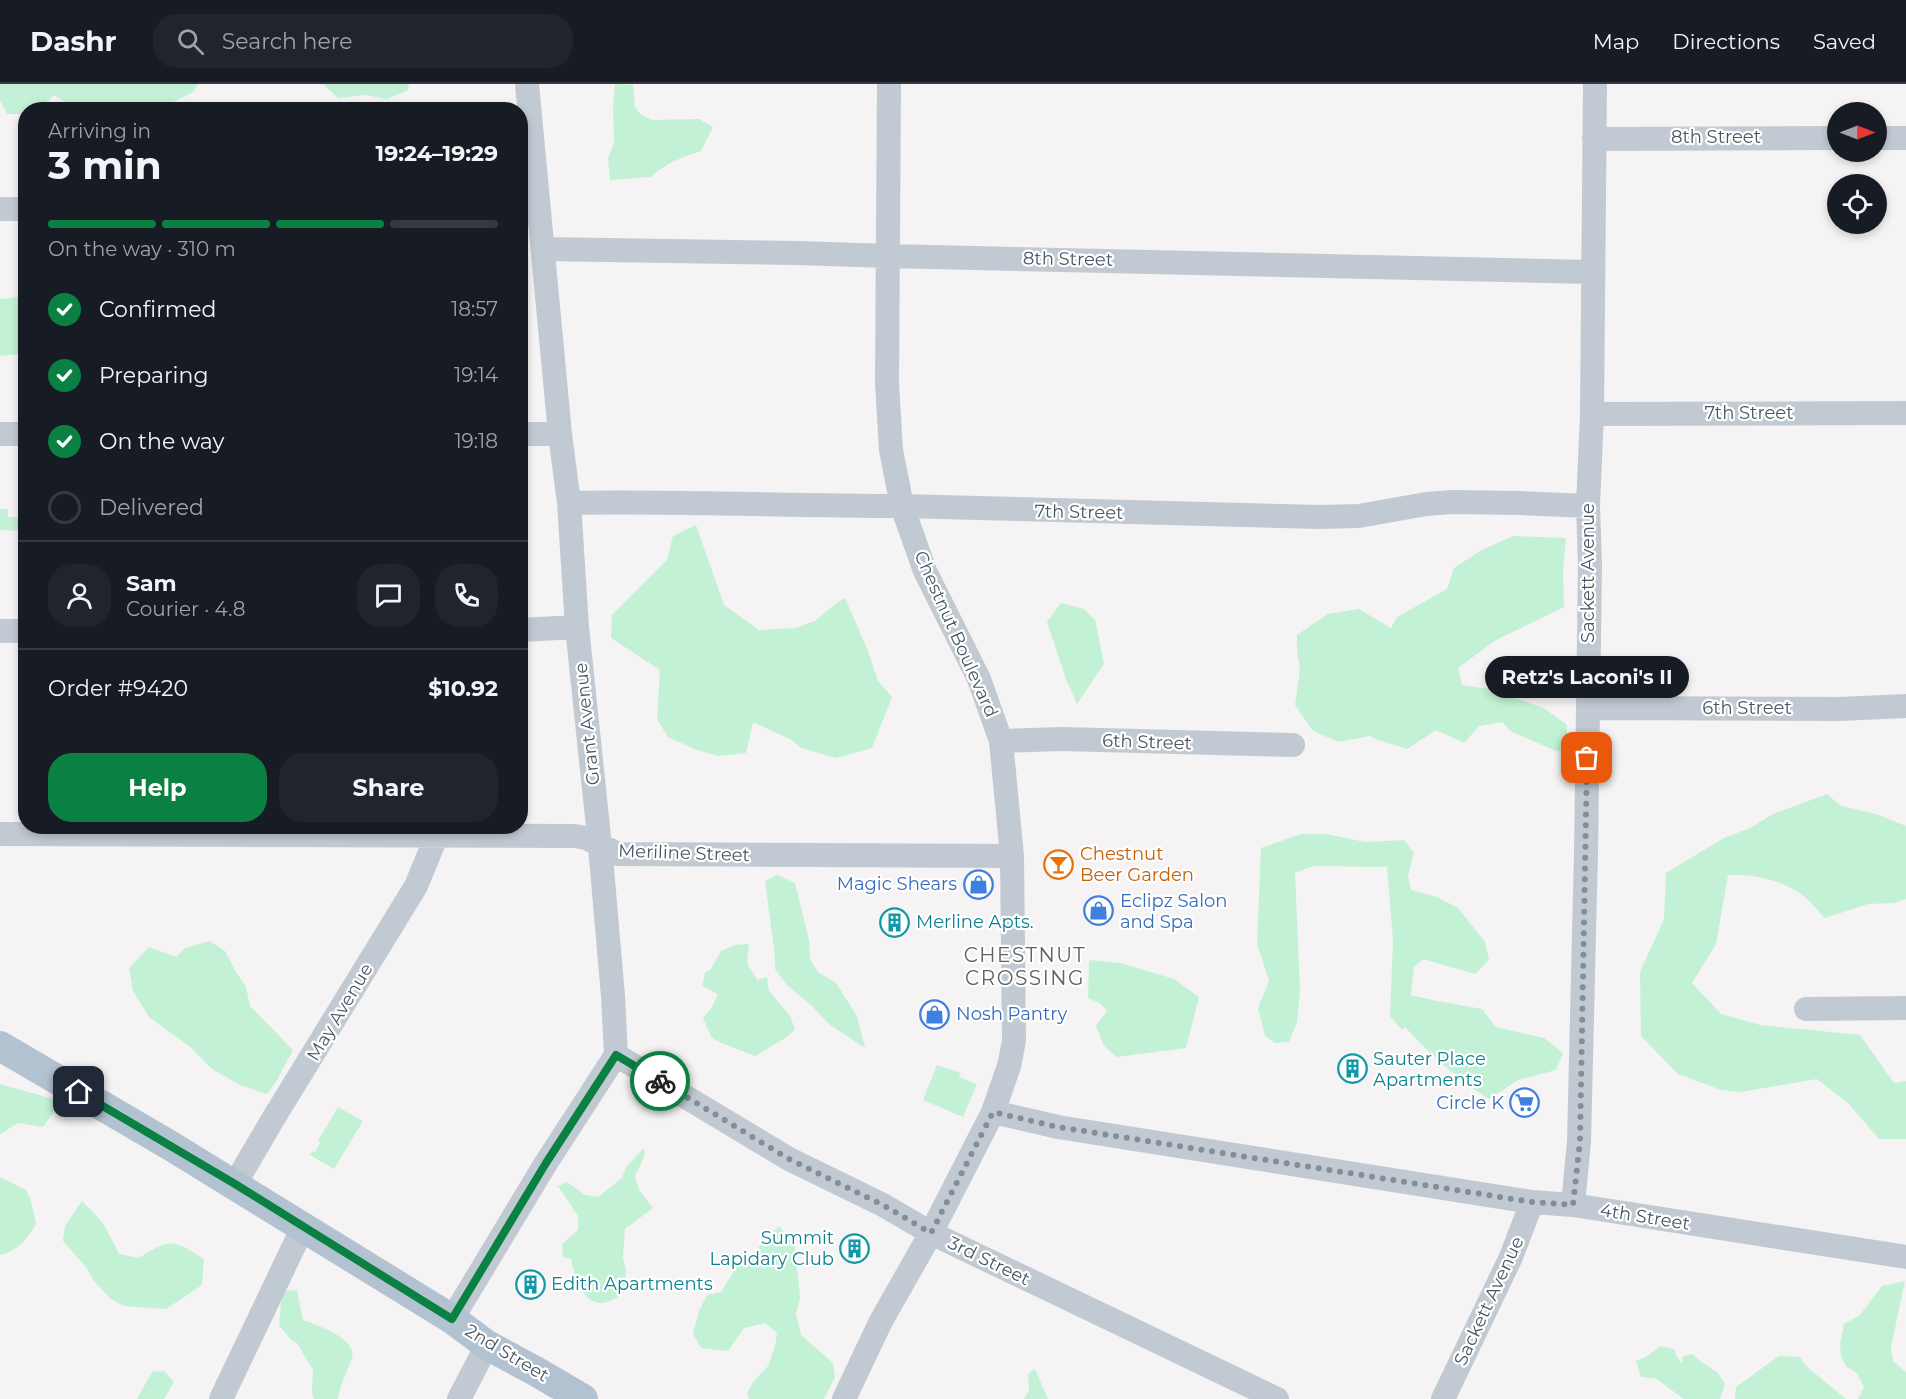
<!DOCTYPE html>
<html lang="en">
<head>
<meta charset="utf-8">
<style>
  body { margin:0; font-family:Montserrat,sans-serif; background:#20242c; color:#f1f3f6; height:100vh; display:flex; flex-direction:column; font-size:22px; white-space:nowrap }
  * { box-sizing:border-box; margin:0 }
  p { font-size:20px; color:#9ea1a6 }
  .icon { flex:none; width:33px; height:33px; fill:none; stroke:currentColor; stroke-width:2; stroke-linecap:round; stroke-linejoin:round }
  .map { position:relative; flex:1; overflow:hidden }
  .drawer { position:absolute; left:18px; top:18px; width:510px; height:732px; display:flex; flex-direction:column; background:#171b24; border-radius:24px; box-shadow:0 3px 9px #0003 }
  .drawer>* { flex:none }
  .needle { width:39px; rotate:90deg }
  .tools { position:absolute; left:1827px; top:18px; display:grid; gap:12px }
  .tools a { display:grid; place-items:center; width:60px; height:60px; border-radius:50%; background:#171b24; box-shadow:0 3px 9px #0003; font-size:30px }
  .pin { position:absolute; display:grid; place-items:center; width:51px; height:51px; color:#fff; margin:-26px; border-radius:12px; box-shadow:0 3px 9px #0006 }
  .courier { position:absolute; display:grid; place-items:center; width:60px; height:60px; margin:-30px; border:4px solid #0b8043; border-radius:50%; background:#fff; color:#222; box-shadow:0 2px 8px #0007 }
  .bubble { position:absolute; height:42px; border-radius:21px; background:#171b24; box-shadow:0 3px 9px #0003; font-size:20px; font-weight:700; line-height:42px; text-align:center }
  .head em { font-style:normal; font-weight:700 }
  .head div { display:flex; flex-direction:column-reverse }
  .head { display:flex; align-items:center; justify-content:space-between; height:102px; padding:0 30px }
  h1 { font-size:39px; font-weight:700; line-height:45px }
  .bar { display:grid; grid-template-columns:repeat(4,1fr); gap:9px 6px; align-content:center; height:72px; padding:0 30px }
  .bar i { height:8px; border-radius:4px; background:#363941 }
  .bar .current { background:#0b8043 }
  .bar p { grid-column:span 4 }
  .line { display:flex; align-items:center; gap:15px; padding:0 30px; border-top:2px solid #363941 }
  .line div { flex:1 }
  .round { display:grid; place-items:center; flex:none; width:63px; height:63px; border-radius:24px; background:#20242c }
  ol { padding:0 30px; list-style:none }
  li { display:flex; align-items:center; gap:18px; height:66px }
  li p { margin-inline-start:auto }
  li .icon { padding:6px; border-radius:50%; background:#0b8043; color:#fff; stroke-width:4 }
  li:last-child { color:#9ea1a6 }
  li i { width:33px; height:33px; border:3px solid #363941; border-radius:50% }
  .primary-button { display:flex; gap:12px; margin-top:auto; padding:12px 30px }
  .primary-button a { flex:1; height:69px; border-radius:24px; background:#0b8043; color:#fff; font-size:24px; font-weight:700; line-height:69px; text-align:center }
  .primary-button a+a { background:#20242c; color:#f1f3f6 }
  header { display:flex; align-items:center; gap:36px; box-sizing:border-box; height:84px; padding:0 30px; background:#171b24; border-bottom:2px solid #363941 }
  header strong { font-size:28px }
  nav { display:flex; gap:33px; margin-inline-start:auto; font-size:21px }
  .search { width:420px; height:54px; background:#20242c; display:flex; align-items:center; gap:15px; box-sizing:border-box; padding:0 21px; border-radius:24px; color:#9ea1a6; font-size:22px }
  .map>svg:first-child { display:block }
</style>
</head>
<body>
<header>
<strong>Dashr</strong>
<div class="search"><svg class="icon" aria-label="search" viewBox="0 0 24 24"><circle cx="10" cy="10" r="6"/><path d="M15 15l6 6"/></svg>Search here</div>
<nav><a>Map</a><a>Directions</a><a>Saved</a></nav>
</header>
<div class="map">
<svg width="1906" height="1315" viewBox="0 0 1906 1315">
  <rect width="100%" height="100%" fill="#f5f3f3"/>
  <path fill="#c3f1d5" d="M0 0H198L193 8 159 25H77L54 11 40 25 26 26 25 30H7L0 16Z
    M323 0H409L408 6 387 15 365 11 338 14Z
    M615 0 633 1 635 23 641 31 652 36 699 35 713 43 701 67C683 73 665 79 651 93L610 96 608 74 614 60 613 23Z
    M25 212V268L20 270 0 272V215Z
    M0 425H8V433H25V447L0 446Z
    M696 441 724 521 759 546 796 544 815 537 835 520 845 514 868 567 878 597 892 613 872 664 836 674 801 664 792 656 753 638 746 669 718 672 697 666 668 653 657 635 660 586 611 554 612 531 667 476 673 452Z
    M1513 452 1566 454 1563 486 1564 523 1496 556 1458 584 1462 601 1489 605 1544 624 1567 641 1566 666 1556 667 1510 647 1503 638 1479 642 1464 659 1436 646 1407 665C1394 660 1382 659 1370 652L1338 658 1313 647 1295 621 1300 585 1297 568V551L1328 530 1359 525 1391 544 1397 533 1447 505 1454 484 1480 467Z
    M1061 519 1084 525 1095 536 1104 580 1077 620 1066 595 1047 538Z
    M1827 710 1841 722 1876 730 1906 742V815L1894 819 1868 820 1825 834C1817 826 1810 816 1801 810 1778 795 1754 790 1728 791L1716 860 1692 899 1721 930 1760 941 1860 951 1894 999 1906 997V1055H1879L1849 1020 1817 995 1740 1008 1721 1006 1678 990 1641 952 1640 888 1664 835 1666 789 1724 754 1750 744 1773 730Z
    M1301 750H1326L1365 758 1404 756 1414 769 1408 792 1411 806 1437 813 1458 824 1485 858 1489 876 1475 890 1423 875 1414 883 1411 911 1437 917 1482 925 1496 943 1544 954 1563 969 1556 986 1518 996 1489 1015C1457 995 1430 970 1405 943L1402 946 1390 932 1393 856 1387 783 1314 782 1295 789 1300 905 1297 938 1289 958 1275 959 1265 952 1258 924 1269 897 1257 860 1261 764Z
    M777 791 795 799 809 856 810 875 818 888 836 899 857 932 865 964 829 940 813 923 786 900 775 885V872L765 797Z
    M210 857 225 867 236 888 246 903 250 922 293 966 277 996 267 1010 240 1001 212 985 189 962 149 933 133 907 129 884 149 863 176 873 185 864Z
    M749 860 747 879 757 896 767 893 769 907 790 932 795 945 787 953 755 972 719 958 712 954 703 934 712 923 718 910 702 902 705 889 711 885 721 867 735 861Z
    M1089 876 1121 879 1174 895 1199 913 1186 964 1117 973 1104 962 1096 942 1107 927 1101 920 1088 914Z
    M937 981 961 989 959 993 977 1000 963 1033 923 1016Z
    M0 1000 57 1016 56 1025 43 1043 18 1039 0 1050Z
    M338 1023 363 1037 334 1085 310 1071 313 1067 315 1068 320 1059 318 1057Z
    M644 1064 645 1071 635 1092 639 1106 653 1124 625 1145 623 1173 626 1187 624 1209C617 1213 610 1218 602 1219 582 1220 574 1190 571 1175L563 1173 562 1160 578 1146V1132L558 1102 567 1098 585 1111 598 1113 622 1094 626 1083Z
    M0 1093 26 1106 31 1117 36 1140C27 1155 18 1167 0 1171Z
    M82 1117 103 1139 119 1170 139 1174C170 1154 173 1155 204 1175L202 1201 166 1225 124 1222 111 1215 94 1197 87 1184 63 1157 65 1142Z
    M779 1142 795 1163 800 1214 796 1230 801 1251 833 1279 835 1293 824 1315H749L747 1309 753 1298 768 1282 775 1262 777 1249 765 1239 744 1244 728 1267 701 1264 693 1250 699 1227 707 1211 721 1208 736 1184 758 1164Z
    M1905 1197 1891 1263 1893 1277 1906 1288V1315H1858L1864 1303 1857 1289 1846 1282 1841 1273 1840 1260 1844 1240 1860 1231 1882 1202Z
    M297 1206 303 1236C317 1241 358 1255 352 1274 347 1288 340 1300 338 1315H314L312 1308 313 1286 297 1259 291 1256 279 1241 281 1218 285 1207Z
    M1660 1262 1674 1265 1676 1272 1682 1280 1683 1272 1693 1270 1700 1277 1717 1288 1725 1300 1720 1315H1684L1655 1294 1641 1293 1636 1277 1646 1273Z
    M1779 1272 1800 1273 1806 1282 1846 1315H1735L1736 1303Z
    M1035 1285 1048 1315H1024L1029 1306 1028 1290Z
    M164 1287 174 1298 164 1315H137L152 1288Z"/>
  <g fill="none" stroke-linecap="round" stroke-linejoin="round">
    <path stroke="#c1cad2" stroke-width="24" d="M1876 54H1906
      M1594 55 1838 54
      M0 125H26
      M543 165 798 169 888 172 1592 188
      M1592 330 1906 329
      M0 350H26
      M520 350H560
      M569 419C680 417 791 422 902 422L1319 433 1359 432 1426 420 1453 418 1520 419 1588 422
      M520 546 577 543
      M0 547H26
      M1588 624 1839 625 1906 622
      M1001 657 1062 655 1293 661
      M0 750 575 752 586 754 618 770 1012 772
      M1806 925 1906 924
      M616 971 789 1075 883 1121 931 1149 1277 1315
      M993 1028 1058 1043 1532 1118 1573 1121 1906 1173
      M235 1100 273 1035 416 802 437 751
      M1573 1121 1579 1057 1586 768 1590 481 1588 422 1592 330 1595 0
      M452 1235 546 1079 616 971 613 912 600 762 577 543 569 419 560 350 527 0
      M221 1315 303 1143
      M459 1315 487 1261
      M844 1315 881 1237 931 1149 993 1028 1009 982 1014 957 1012 772 1001 657 979 595 925 487 902 422 891 366 887 299 889 0
      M1443 1315 1511 1173 1532 1118"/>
    <path stroke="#b3c2d1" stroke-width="30" d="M0 962 171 1062 452 1235 487 1261 537 1288 583 1315"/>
  </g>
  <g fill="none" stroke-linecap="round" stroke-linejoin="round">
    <path stroke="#868d94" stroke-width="6" stroke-dasharray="0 10.8" d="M660 997 789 1075 883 1121 931 1149 993 1028 1058 1043 1532 1118 1573 1121 1580 1057 1587 674"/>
    <path stroke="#0b8043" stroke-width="8" d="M79 1008 235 1100 452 1235 546 1079 616 971 660 997"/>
  </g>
  <defs>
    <symbol id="bar-ring" viewBox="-11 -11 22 22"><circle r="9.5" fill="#fff" stroke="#e8710a" stroke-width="1.5"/><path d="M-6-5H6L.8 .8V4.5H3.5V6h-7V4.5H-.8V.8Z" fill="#e8710a"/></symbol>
    <symbol id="shop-ring" viewBox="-11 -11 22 22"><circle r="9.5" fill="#fff" stroke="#3f7fe0" stroke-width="1.5"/><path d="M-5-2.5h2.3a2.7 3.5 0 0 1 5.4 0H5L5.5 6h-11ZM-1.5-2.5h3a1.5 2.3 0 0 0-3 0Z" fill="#3f7fe0"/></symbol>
    <symbol id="building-ring" viewBox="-11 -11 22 22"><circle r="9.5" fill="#fff" stroke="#0f9aa8" stroke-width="1.5"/><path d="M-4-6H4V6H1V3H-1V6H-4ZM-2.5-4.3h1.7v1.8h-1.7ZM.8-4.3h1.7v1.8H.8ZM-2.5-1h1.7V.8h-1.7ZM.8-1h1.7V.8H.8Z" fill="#0f9aa8"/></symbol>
    <symbol id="supermarket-ring" viewBox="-11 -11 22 22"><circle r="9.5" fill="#fff" stroke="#3f7fe0" stroke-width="1.5"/><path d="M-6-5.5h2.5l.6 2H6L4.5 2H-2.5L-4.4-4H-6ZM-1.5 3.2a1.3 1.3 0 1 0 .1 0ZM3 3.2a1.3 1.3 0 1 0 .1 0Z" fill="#3f7fe0"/></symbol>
  </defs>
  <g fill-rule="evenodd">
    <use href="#bar-ring" x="1042" y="764" width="33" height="33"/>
    <use href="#shop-ring" x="962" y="784" width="33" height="33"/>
    <use href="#shop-ring" x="1082" y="810" width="33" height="33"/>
    <use href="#building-ring" x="878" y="822" width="33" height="33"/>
    <use href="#shop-ring" x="918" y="914" width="33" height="33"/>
    <use href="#building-ring" x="1336" y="968" width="33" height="33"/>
    <use href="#supermarket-ring" x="1508" y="1002" width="33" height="33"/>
    <use href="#building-ring" x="838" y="1148" width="33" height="33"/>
    <use href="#building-ring" x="514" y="1184" width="33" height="33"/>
  </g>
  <g text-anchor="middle" stroke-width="4.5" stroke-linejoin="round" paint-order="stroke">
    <g font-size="18" fill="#4a5661" stroke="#fff">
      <text x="1716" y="59">8th Street</text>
      <text transform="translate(1068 175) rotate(1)" y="6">8th Street</text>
      <text x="1749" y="335">7th Street</text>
      <text transform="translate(1079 428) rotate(1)" y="6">7th Street</text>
      <text transform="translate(1588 489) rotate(-90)" y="6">Sackett Avenue</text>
      <text transform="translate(956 550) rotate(66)" y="6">Chestnut Boulevard</text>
      <text x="1747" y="630">6th Street</text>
      <text transform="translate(587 640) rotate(-96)" y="6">Grant Avenue</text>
      <text transform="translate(1147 658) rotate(2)" y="6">6th Street</text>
      <text transform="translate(684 769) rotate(2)" y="6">Meriline Street</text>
      <text transform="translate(340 928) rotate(-59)" y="6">May Avenue</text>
      <text transform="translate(1645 1133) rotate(9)" y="6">4th Street</text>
      <text transform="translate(989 1177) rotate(26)" y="6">3rd Street</text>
      <text transform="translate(1489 1217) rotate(-65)" y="6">Sackett Avenue</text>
      <text transform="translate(507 1269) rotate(31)" y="6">2nd Street</text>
    </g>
    <g font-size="18" fill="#c56008" stroke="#fff" text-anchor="start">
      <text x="1080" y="776">Chestnut<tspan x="1080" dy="21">Beer Garden</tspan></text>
    </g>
    <g font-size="18" fill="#366cbe" stroke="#fff" text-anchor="end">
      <text x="957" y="806">Magic Shears</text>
      <text x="1120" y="823" text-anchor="start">Eclipz Salon<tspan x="1120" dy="21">and Spa</tspan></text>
      <text x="956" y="936" text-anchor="start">Nosh Pantry</text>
      <text x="1504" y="1025">Circle K</text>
    </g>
    <g font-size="18" fill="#0d838f" stroke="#fff" text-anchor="start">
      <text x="916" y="844">Merline Apts.</text>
      <text x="1373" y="981">Sauter Place<tspan x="1373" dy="21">Apartments</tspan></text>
      <text x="834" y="1160" text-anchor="end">Summit<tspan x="834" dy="21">Lapidary Club</tspan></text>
      <text x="551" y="1206">Edith Apartments</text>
    </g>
    <g font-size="20" letter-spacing="1.5" fill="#5f6368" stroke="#fff">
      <text x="1025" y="878">CHESTNUT<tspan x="1025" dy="23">CROSSING</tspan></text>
    </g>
  </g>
</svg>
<div class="tools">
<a><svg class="needle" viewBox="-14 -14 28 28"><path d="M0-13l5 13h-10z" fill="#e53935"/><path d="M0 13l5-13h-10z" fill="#9ea1a6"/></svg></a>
<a><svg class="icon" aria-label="locate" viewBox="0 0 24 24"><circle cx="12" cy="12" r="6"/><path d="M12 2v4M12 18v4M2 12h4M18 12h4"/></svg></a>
</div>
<div class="pin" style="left:1587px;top:674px;background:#ea580c"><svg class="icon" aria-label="bag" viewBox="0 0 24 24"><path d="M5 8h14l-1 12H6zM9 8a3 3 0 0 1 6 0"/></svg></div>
<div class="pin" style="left:79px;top:1008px;background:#1f2937"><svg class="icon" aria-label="home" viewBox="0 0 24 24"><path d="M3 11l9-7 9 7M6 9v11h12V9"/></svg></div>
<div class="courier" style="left:660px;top:997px"><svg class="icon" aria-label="bike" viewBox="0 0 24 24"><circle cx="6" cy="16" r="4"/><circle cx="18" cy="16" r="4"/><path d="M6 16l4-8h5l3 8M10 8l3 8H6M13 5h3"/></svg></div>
<div class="bubble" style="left:1485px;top:572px;width:204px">Retz's Laconi's II</div>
<section class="drawer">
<div class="head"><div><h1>3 min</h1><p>Arriving in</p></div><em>19:24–19:29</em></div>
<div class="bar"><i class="current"></i><i class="current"></i><i class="current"></i><i></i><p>On the way · 310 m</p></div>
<ol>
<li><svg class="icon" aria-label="check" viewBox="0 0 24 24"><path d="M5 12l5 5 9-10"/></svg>Confirmed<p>18:57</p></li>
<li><svg class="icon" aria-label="check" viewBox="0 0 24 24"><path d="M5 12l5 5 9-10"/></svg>Preparing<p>19:14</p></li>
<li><svg class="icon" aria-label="check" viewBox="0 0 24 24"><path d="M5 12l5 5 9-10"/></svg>On the way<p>19:18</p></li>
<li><i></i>Delivered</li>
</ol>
<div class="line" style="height:108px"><a class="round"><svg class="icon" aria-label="person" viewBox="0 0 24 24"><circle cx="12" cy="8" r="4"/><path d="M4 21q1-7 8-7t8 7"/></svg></a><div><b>Sam</b><p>Courier · 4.8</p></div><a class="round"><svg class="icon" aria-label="chat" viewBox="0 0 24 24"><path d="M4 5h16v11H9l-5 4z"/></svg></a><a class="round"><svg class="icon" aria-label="phone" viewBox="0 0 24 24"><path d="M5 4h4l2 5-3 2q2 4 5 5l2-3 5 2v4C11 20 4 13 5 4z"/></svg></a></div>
<div class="line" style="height:78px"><div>Order #9420</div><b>$10.92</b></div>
<div class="primary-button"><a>Help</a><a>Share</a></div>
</section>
</div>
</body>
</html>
